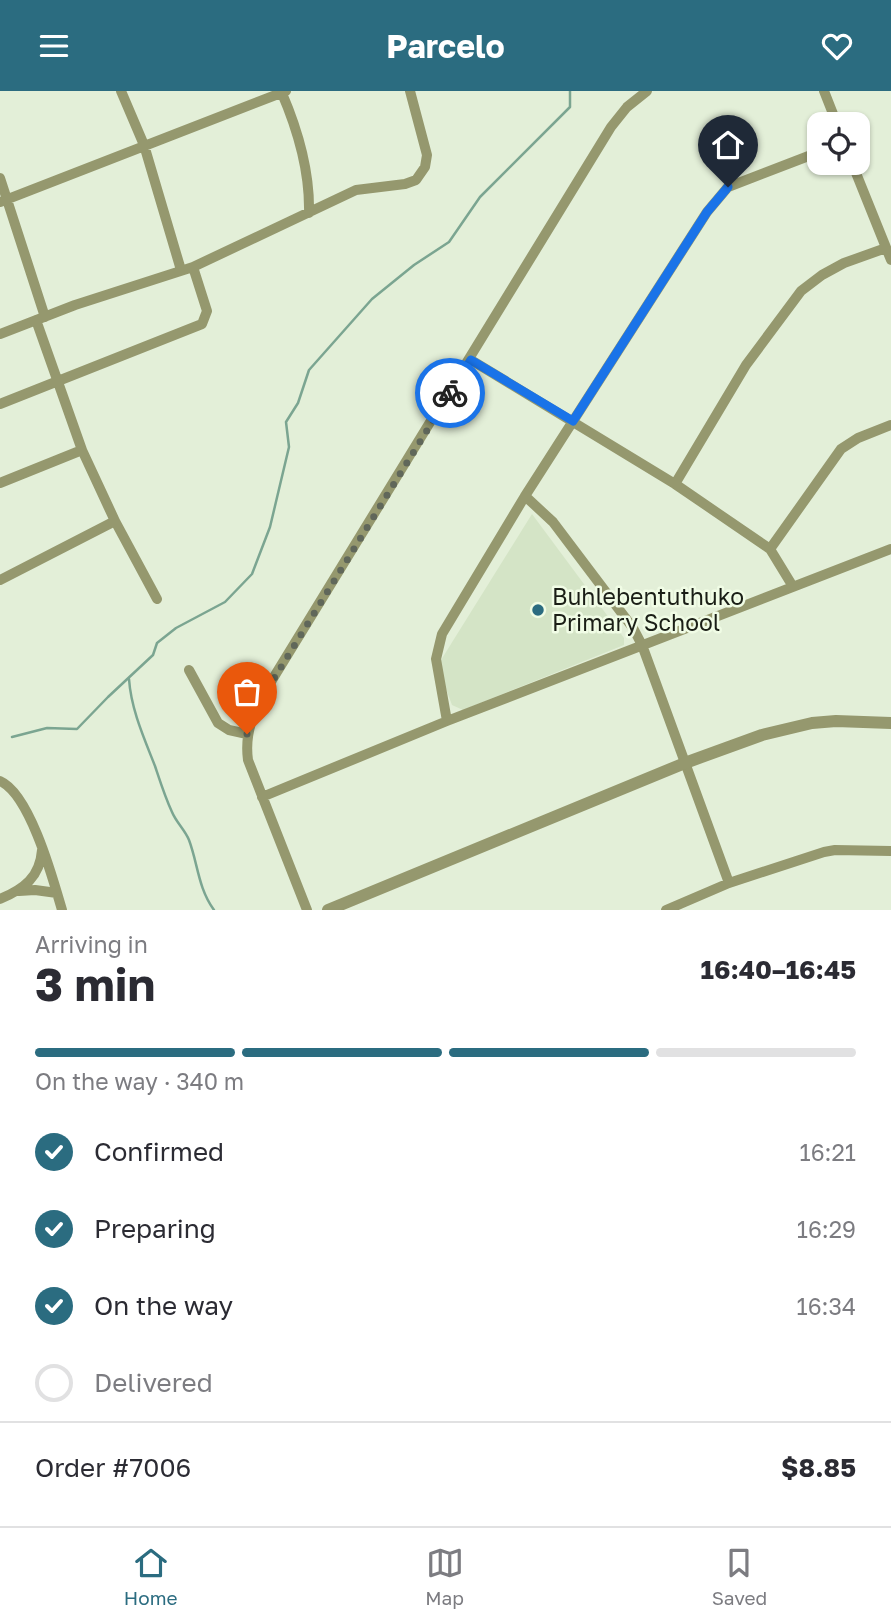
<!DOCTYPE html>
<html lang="en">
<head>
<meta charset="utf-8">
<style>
  body { margin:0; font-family:"Golos Text",sans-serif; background:#f2f2f3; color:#2b2b33; height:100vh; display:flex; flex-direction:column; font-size:26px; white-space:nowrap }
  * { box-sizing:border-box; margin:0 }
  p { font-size:23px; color:#7c7c81 }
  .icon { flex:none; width:38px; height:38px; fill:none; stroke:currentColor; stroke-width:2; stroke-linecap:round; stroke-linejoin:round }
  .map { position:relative; height:819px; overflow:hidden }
  .panel { display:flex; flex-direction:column; background:#fff; flex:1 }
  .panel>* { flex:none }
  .controls { position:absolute; left:807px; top:21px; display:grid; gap:14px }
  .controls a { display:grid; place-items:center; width:63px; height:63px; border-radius:14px; background:#fff; box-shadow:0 2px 5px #0004; font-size:35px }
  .pin { position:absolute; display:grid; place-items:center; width:60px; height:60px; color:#fff; margin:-72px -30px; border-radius:50% 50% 50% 0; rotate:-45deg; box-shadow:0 0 7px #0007 }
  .pin .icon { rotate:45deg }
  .courier { position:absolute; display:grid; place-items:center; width:70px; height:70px; margin:-35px; border:5px solid #1a73e8; border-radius:50%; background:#fff; color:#222; box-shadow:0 2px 9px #0007 }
  .head em { font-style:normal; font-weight:700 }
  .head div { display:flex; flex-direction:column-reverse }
  .head { display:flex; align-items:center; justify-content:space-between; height:119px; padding:0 35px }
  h1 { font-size:46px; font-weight:700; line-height:52px }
  .bar { display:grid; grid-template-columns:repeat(4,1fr); gap:10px 7px; align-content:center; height:84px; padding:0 35px }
  .bar i { height:9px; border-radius:5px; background:#e1e1e2 }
  .bar .active { background:#2b6c80 }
  .bar p { grid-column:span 4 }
  .line { display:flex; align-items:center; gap:18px; padding:0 35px; border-top:2px solid #e1e1e2 }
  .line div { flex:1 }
  ol { padding:0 35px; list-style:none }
  li { display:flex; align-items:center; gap:21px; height:77px }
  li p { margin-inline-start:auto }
  li .icon { padding:7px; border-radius:50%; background:#2b6c80; color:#fff; stroke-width:4 }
  li:last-child { color:#7c7c81 }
  li i { width:38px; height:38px; border:4px solid #e1e1e2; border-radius:50% }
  header { display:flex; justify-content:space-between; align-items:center; height:91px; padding:0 35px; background:#2b6c80; color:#fff; font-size:32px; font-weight:700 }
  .menu { display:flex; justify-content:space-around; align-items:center; height:98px; border-top:2px solid #e1e1e2; background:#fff; font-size:19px; color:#7c7c81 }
  .menu a { display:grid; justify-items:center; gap:4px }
  .menu .active { color:#2b6c80 }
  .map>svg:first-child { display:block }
</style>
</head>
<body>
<header><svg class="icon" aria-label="menu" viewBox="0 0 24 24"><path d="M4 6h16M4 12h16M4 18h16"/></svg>Parcelo<svg class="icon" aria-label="heart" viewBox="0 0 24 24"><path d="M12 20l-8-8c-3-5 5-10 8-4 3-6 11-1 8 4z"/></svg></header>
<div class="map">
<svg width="891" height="819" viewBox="0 0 891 819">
  <rect width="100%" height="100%" fill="#e3efd8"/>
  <path fill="#d4e4c6" d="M532 423 624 547V554L463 619 452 614 440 582 441 569Z"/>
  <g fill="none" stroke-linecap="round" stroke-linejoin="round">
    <path stroke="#7ba591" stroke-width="2.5" d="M129 588C131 618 144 647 155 675 160 690 165 706 172 721 176 731 185 739 189 749 198 773 198 797 214 819
      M12 646 47 637 77 638 108 606 153 564 157 552 176 537 225 511 252 483 270 436 289 356 286 331 298 312 309 279 372 208 414 174 449 151 480 106 570 16V0"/>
    <path stroke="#95986e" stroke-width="10" d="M121 0 144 54 181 179
      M281 0C298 39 310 79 309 122
      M824 0 837 33
      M852 72 891 169
      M0 87 45 226
      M0 111 286 0
      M0 243 75 214 193 176 356 99 405 93 416 89 425 76 427 64 410 0
      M471 269 675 393 770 458 792 494
      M0 313 202 233 207 220 193 176
      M0 392 82 359 36 229
      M675 393 746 274 801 200 822 184 844 172 886 157
      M525 405 553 431 633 537 642 554 729 792
      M115 430 157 508
      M770 458 841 358 858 347 891 334
      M0 489 115 430 82 359
      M189 579 218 632 229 639 247 643
      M447 630 436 568 442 543 525 405 707 121 728 96 819 61
      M0 690C30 703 53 788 62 819
      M262 706 447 630 891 458
      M19 800 35 799 57 802
      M0 808C24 798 40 786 42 759
      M307 819 248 669C244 640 255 618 269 594L611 36 627 16 647 0
      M666 819 729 792 824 761 835 759 891 760"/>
    <path stroke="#95986e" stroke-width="12" d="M328 819 685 672 762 644 812 632 836 630 891 632"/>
  </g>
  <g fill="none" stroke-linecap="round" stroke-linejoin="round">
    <path stroke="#60675a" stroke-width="7" stroke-dasharray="0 12.6" d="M247 643 260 610 270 594 450 302"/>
    <path stroke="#1a73e8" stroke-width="9" d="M450 302 471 269 573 330 707 121 728 96"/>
  </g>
  <circle fill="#2b6c80" stroke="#f0fce5" stroke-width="2.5" cx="538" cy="519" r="7"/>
  <g text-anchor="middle" stroke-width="5" stroke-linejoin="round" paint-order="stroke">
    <g font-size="23" fill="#1a1e16" stroke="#f0fce5" text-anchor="start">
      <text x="552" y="514">Buhlebentuthuko<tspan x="552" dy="26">Primary School</tspan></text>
    </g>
  </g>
</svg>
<div class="controls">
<a><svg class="icon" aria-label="locate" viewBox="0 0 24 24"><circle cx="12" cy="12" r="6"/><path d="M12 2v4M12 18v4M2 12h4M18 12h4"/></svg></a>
</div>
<div class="pin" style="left:247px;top:643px;background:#ea580c"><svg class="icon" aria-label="bag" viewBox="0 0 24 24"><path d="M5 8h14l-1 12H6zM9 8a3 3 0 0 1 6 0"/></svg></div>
<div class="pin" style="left:728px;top:96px;background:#1f2937"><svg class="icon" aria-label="home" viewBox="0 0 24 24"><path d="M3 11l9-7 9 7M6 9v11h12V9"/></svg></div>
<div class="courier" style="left:450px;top:302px"><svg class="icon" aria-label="bike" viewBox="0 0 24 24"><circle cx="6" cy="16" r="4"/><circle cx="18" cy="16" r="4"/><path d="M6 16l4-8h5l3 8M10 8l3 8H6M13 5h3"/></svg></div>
</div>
<section class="panel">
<div class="head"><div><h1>3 min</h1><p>Arriving in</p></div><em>16:40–16:45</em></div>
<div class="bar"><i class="active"></i><i class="active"></i><i class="active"></i><i></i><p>On the way · 340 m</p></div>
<ol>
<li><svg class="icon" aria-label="check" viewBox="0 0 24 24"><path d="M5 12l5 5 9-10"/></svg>Confirmed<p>16:21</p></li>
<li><svg class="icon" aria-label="check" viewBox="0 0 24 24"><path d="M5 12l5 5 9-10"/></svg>Preparing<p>16:29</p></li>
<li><svg class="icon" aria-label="check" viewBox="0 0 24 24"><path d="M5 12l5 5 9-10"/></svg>On the way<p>16:34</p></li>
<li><i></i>Delivered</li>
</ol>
<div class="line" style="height:91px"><div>Order #7006</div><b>$8.85</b></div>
</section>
<nav class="menu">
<a class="active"><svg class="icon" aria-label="home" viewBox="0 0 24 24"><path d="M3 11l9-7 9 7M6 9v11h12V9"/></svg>Home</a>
<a><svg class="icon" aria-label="map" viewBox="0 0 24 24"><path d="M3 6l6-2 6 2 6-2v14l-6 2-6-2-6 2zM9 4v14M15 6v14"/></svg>Map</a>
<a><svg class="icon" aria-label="saved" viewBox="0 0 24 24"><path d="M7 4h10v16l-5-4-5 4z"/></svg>Saved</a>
</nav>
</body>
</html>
